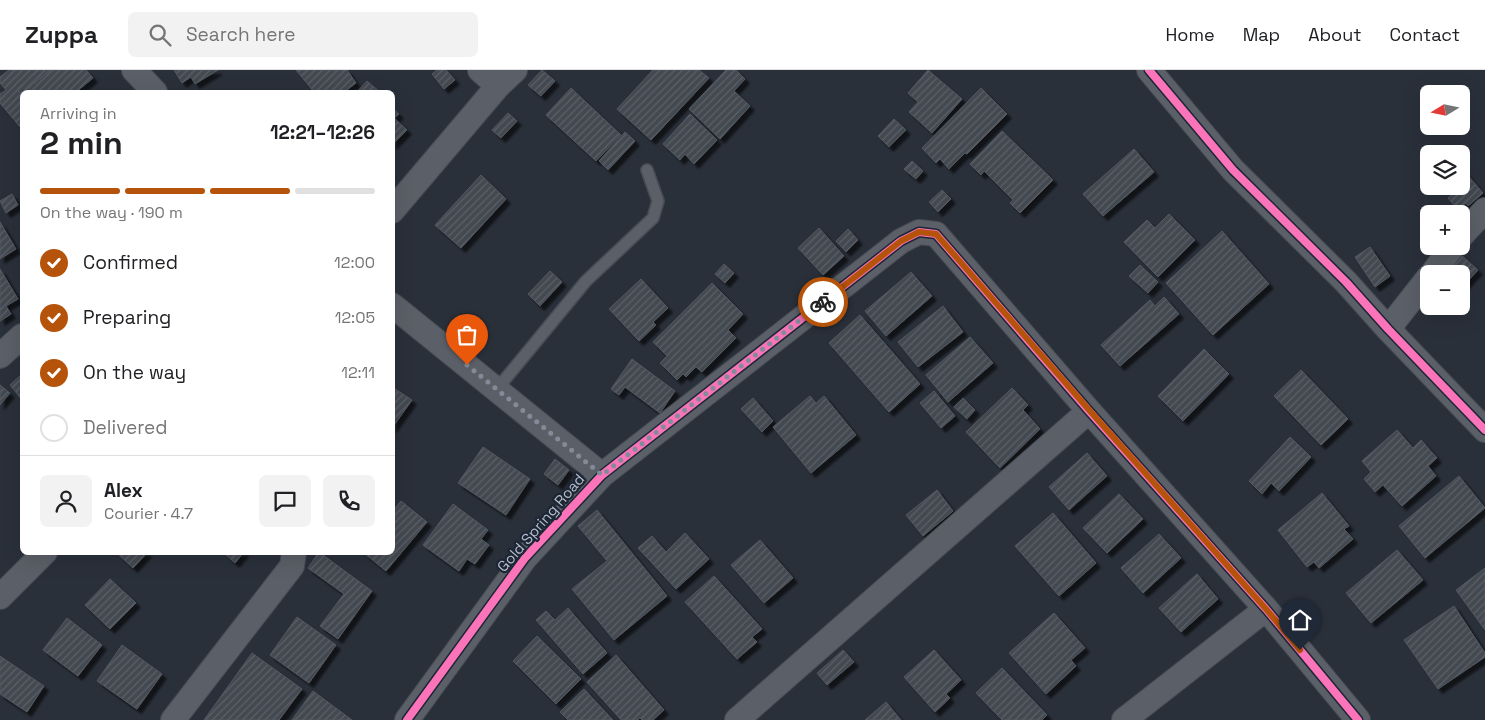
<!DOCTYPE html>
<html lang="en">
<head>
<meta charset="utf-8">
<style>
  body { margin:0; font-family:"Space Grotesk",sans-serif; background:#f2f2f2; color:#202124; height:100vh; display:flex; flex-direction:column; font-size:19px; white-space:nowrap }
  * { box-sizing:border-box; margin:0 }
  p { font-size:16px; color:#757577 }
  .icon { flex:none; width:28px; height:28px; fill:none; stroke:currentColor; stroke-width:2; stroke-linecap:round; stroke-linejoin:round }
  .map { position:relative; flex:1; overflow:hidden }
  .sheet { position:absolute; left:20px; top:20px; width:375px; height:465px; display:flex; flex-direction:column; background:#fff; border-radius:8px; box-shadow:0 5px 20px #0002 }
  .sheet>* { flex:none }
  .needle { width:32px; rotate:260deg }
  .buttons { position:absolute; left:1420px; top:15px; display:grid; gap:10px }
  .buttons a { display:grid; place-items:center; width:50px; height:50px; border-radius:8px; background:#fff; box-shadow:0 5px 20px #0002; font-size:25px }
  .pin { position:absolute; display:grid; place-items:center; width:42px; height:42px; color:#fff; margin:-51px -21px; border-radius:50% 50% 50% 0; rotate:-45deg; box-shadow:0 0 5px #0007 }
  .pin .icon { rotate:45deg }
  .courier { position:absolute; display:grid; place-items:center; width:50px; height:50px; margin:-25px; border:4px solid #b45309; border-radius:50%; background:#fff; color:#222; box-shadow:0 1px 6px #0007 }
  .headline em { font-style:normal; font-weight:600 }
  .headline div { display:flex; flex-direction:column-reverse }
  .headline { display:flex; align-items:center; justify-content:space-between; height:85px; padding:0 20px }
  h1 { font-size:32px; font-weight:600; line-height:38px }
  .bar { display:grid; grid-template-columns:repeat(4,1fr); gap:8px 5px; align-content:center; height:60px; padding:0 20px }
  .bar i { height:6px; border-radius:4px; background:#e0e0e0 }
  .bar .active { background:#b45309 }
  .bar p { grid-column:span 4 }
  .line { display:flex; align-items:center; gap:12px; padding:0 20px; border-top:1px solid #e0e0e0 }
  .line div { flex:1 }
  .round { display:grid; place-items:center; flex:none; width:52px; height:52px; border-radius:8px; background:#f2f2f2 }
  ol { padding:0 20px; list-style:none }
  li { display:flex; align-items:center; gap:15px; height:55px }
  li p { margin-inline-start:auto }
  li .icon { padding:5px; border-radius:50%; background:#b45309; color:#fff; stroke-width:4 }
  li:last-child { color:#757577 }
  li i { width:28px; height:28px; border:2px solid #e0e0e0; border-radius:50% }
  header { display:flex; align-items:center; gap:30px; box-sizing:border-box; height:70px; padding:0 25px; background:#fff; border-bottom:1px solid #e0e0e0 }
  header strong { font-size:24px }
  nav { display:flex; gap:28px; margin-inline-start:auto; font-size:18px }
  .search { width:350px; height:45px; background:#f2f2f2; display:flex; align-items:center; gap:12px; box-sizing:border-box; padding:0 18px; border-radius:8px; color:#757577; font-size:19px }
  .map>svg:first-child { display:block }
</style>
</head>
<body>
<header>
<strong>Zuppa</strong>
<div class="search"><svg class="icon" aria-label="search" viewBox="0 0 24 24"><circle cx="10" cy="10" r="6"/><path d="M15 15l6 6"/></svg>Search here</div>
<nav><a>Home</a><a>Map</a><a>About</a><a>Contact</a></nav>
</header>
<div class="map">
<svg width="1485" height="650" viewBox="0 0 1485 650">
  <defs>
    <pattern id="building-hatch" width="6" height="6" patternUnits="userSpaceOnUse" patternTransform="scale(1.25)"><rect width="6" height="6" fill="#434850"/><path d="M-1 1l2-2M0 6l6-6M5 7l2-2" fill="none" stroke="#5c6068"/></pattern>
    <filter id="shadow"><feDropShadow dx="4.5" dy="4.5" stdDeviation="1" flood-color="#0009"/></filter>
  </defs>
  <rect width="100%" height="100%" fill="#2a303a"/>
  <path fill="url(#building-hatch)" stroke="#525861" filter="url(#shadow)" d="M9 0H39L17 19 21 24 22 23V54L20 57 0 33V24L6 20 0 13V7Z
    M39 0H50L21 24 17 19Z
    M50 0H86L93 8 76 22H23Z
    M174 0H218L195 14 191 7 182 13Z
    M296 0H347L356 13 344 22H314Z
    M437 0H446L455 10 444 19 432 4Z
    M542 0 555 11 541 26 528 15Z
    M653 0H699L709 8 651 70 617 39Z
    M726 0H736L745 9 734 21 750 36 720 69 689 39Z
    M928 0 962 29 932 63 909 42 918 32 908 23Z
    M367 11 380 22H357Z
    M571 18 621 65 596 91 546 45Z
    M981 18 1007 44 967 84 965 83 949 99 940 89 936 93 922 78Z
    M392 38 399 44 394 48 407 60 392 75Z
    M508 43 517 51 501 68 492 60Z
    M690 44 717 70 694 94 685 84 680 90 663 74Z
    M894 49 906 60 889 77 878 66Z
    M1002 61 1053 110 1020 143 1010 133 1013 130 984 101 981 105 970 94Z
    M625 62 635 71 608 100 599 91Z
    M1134 79 1154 102 1103 146 1083 124Z
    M912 91 923 101 916 109 904 99Z
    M1465 102 1483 123 1468 136 1466 133 1458 140 1448 128 1452 125 1446 118 1448 116H1461V105Z
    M481 105 506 129 461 178 435 155Z
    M942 120 951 129 938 142 929 132Z
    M12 124 18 135 6 143 0 131Z
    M1169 144 1195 170 1158 207 1124 172 1147 150 1155 158Z
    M0 152 16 179 0 189Z
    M819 158 844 186 823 205 798 178Z
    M848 159 858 170 846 182 836 171Z
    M1222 161 1269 214 1213 265 1166 213Z
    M1370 177 1390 206 1375 217 1355 187Z
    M1460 184 1478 200 1464 215 1461 212V204H1452L1447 199Z
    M724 194 734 203 725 213 715 204Z
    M1140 195 1158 212 1148 223 1129 206Z
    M0 199 18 229 6 236 11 244 0 251Z
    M550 201 562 212 540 236 528 224Z
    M911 202 932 226 886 266 865 241Z
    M641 209 668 238 653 252 656 255 639 271 609 239Z
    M712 213 743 244 728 260 736 268 702 302 696 297 686 307 683 304 677 310 660 293 667 286 653 272Z
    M1164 227 1179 244 1120 296 1101 275 1150 230 1155 236Z
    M943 236 963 262 918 297 898 272Z
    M860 245 920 314 889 342 829 273Z
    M970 267 993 293 948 332 926 305Z
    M1204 279 1229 304 1183 351 1158 326Z
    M632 289 675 321 660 343 625 317 619 325 611 319Z
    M1301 300 1348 349 1321 375 1274 326Z
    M22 304V330L10 315Z
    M0 315 10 323 0 335Z
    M392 317 412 330 392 358Z
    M1012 318 1028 335 1023 340 1040 359 1000 398 966 362Z
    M934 321 955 346 941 358 920 333Z
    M810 326 816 333 824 326 856 365 811 403 773 357Z
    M753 328 773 351 762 362 741 339Z
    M963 328 975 340 967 349 954 337Z
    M1397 360 1413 378 1421 370 1437 388 1428 396 1436 406 1402 436 1383 415 1375 422 1364 409 1371 402 1362 391Z
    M1290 367 1311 387 1279 421 1271 413 1262 424 1249 411Z
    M483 377 530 409 506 445 458 413Z
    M1087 383 1107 406 1069 440 1049 417Z
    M555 389 569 400 558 415 544 404Z
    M1459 406 1485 438 1425 488 1399 456Z
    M937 420 953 441 923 466 906 445Z
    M1322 423 1349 456 1344 459 1353 469 1319 498 1314 492 1307 497 1278 460Z
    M1119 424 1143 449 1107 483 1083 458Z
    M401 431 427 452 386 501 364 483 392 482V442Z
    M453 434 488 460 481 469 489 475 475 494 467 489 459 501 423 475Z
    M597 440 667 526 614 570 572 519 607 491 578 456Z
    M1053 443 1096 493 1059 526 1015 476Z
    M685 463 709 489 676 519 638 478 652 466 666 482Z
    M1159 464 1181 488 1143 523 1121 498Z
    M760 470 793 508 764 533 731 495Z
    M1397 480 1423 510 1371 553 1346 523Z
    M120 482H146L147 483 133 498 118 484Z
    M223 482H244L235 493Z
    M319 482 372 521 338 569 320 556 344 524 308 498Z
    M1485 498V560L1456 520Z
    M1197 504 1218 529 1181 562 1159 538Z
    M714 506 762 559 752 567 757 572 737 589 685 532Z
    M110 509 136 533 110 559 85 535Z
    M1454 536 1485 583V587L1438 619 1404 570Z
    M568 538 607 583 583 604 536 550 546 541 555 550Z
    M1054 543 1085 578 1071 590 1076 596 1046 624 1009 583Z
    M297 547 336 575 309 613 270 585Z
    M67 548 102 575 78 606 43 580Z
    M537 566 581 609 556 634 513 591Z
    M122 575 162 604 137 639 97 611Z
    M843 580 854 592 827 615 817 603Z
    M934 580 961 610 946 624 950 628 935 642 904 607Z
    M252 583 302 619 279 650H204Z
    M616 585 664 640 653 650H642L640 648 637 650H621L587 612Z
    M0 586 44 616 27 642 0 624Z
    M1002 598 1047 645 1042 650H1002L976 623Z
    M584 619 613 650H568L560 642Z
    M313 621 352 650H292Z
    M886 632 901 650H865Z"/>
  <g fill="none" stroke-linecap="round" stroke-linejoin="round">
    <defs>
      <path id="service" d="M497 319 586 211 653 148 658 131 647 100"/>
      <path id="minor" d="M134 0 155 22
        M480 0 498 16
        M1149 0 1233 100 1346 212 1388 259 1485 360
        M392 141 498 16 515 0
        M1461 166 1485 140
        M1432 204 1453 176
        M392 235 602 405
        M1388 259 1429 207
        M0 286 22 266
        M0 527 45 482
        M173 650 292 496 294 482
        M407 650 525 488 602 405 901 171 919 162 936 164 1089 341 1266 539 1358 650
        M737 650 1089 341
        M1124 650 1266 539"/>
    </defs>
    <use href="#service" stroke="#464b53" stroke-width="14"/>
    <use href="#minor" stroke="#464b53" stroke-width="26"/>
    <use href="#service" stroke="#5b5f67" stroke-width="11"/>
    <use href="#minor" stroke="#5b5f67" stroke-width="24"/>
    <defs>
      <path id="cycleway" d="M1149 0 1233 100 1346 212 1388 259 1485 360
        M407 650 525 488 602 405 901 171 919 162 936 164 1089 341 1266 539 1358 650"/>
    </defs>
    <use href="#cycleway" stroke="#1d2635" stroke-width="11"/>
    <use href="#cycleway" stroke="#fb73b8" stroke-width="8"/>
  </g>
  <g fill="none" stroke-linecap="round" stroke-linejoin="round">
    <path stroke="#848b98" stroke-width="5" stroke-dasharray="0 9" d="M467 295 602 405 823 232"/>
    <path stroke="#b45309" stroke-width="6" d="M823 232 901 171 919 162 936 164 1090 341 1266 539 1300 580"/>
  </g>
  <g text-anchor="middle" stroke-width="4.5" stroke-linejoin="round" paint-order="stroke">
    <g font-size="15" fill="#b5bcca" stroke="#1d2635">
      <text transform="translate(541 453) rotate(-49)" y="5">Gold Spring Road</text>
    </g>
  </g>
</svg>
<div class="buttons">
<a><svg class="needle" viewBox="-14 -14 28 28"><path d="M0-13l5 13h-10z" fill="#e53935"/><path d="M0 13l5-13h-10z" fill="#757577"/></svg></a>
<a><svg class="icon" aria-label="layers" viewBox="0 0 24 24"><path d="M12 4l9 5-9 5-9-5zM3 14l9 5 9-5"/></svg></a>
<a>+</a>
<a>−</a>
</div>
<div class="pin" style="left:467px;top:295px;background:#ea580c"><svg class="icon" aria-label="bag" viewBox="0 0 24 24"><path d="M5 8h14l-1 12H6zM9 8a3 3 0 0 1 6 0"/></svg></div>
<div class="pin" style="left:1300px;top:580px;background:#1f2937"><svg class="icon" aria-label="home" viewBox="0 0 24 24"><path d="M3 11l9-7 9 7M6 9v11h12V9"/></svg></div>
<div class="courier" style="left:823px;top:232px"><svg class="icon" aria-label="bike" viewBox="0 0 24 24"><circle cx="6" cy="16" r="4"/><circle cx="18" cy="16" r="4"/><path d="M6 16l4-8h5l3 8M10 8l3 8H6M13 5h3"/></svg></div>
<section class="sheet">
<div class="headline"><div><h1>2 min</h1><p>Arriving in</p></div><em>12:21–12:26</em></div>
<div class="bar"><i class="active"></i><i class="active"></i><i class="active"></i><i></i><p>On the way · 190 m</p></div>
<ol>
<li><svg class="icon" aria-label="check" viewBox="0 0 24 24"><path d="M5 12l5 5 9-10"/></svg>Confirmed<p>12:00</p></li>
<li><svg class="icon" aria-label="check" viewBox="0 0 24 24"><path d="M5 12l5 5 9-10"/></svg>Preparing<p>12:05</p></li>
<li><svg class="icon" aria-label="check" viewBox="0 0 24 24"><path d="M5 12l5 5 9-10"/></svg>On the way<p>12:11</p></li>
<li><i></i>Delivered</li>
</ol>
<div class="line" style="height:90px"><a class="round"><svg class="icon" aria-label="person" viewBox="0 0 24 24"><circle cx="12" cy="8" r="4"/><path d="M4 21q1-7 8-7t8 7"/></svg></a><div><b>Alex</b><p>Courier · 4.7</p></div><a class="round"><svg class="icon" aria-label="chat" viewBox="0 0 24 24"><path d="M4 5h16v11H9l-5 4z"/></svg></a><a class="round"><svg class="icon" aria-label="phone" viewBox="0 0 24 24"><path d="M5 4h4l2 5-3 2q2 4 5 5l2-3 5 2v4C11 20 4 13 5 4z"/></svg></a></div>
</section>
</div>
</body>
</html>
